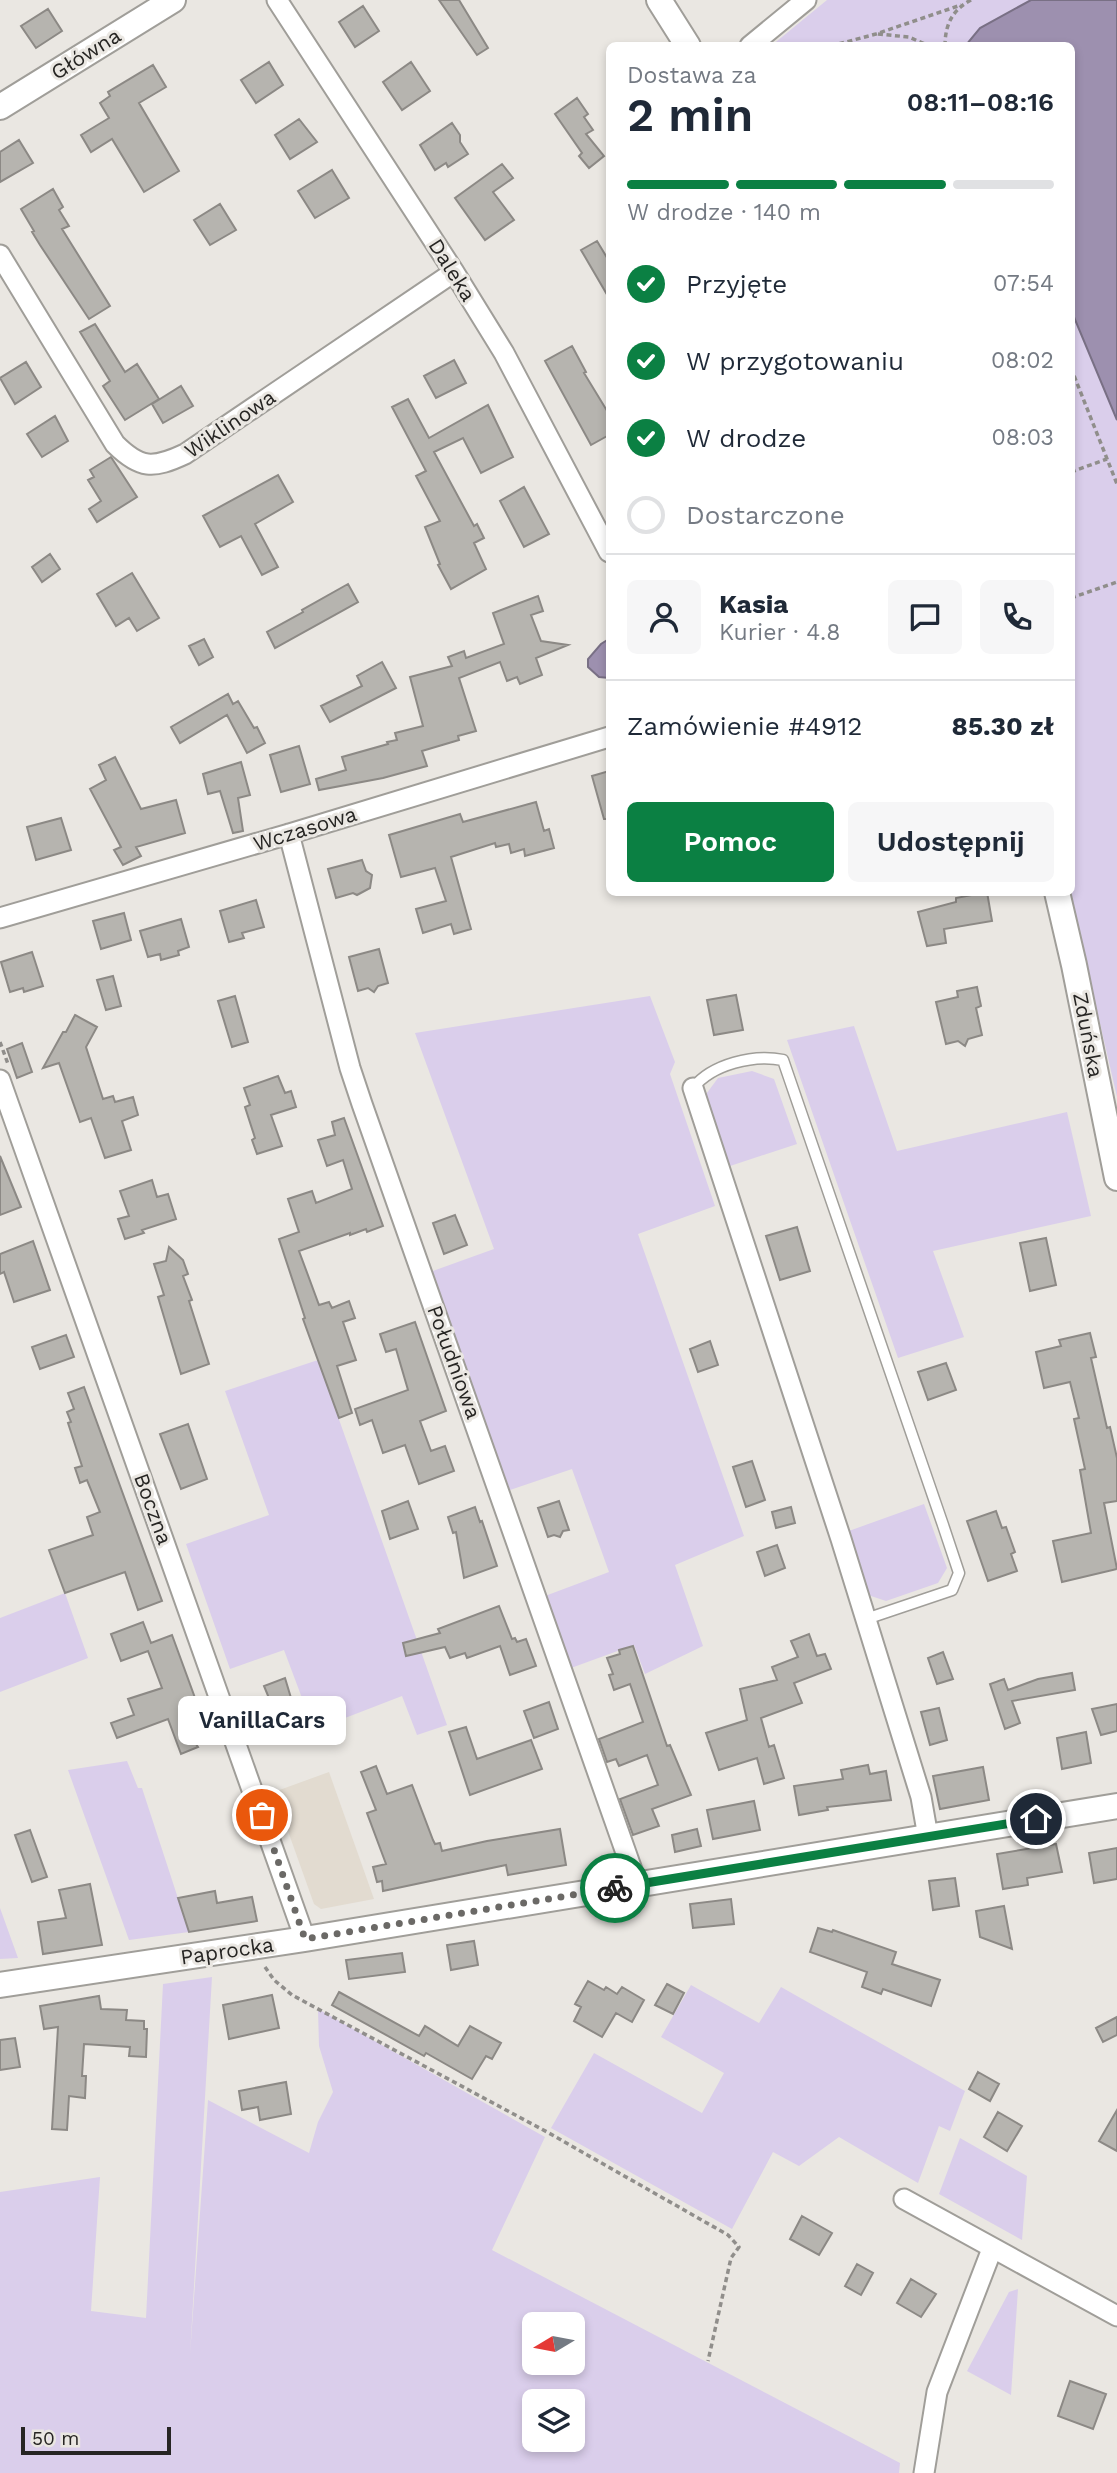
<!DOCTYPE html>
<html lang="pl">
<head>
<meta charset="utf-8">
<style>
  body { margin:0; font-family:"Work Sans",sans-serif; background:#f6f6f7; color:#1f2937; height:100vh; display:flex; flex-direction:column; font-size:26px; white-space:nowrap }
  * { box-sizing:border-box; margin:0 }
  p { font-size:23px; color:#747a83 }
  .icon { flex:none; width:38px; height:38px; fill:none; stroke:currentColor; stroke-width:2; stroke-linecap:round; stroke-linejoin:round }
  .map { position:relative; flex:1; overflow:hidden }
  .details { position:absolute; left:606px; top:42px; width:469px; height:854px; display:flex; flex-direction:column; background:#fff; border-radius:10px; box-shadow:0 4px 10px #0003 }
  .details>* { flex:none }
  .needle { width:46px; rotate:260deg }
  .controls { position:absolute; left:522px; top:2312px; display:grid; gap:14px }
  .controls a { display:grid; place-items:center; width:63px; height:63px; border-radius:10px; background:#fff; box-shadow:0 4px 10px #0003; font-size:35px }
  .scale { position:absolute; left:21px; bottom:18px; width:150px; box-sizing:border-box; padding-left:7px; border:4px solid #262523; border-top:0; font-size:19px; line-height:24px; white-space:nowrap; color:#262523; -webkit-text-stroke:5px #eae7e2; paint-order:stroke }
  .pin { position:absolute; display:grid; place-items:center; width:60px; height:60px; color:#fff; margin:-30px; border:4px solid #fff; border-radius:50%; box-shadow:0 2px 7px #0007 }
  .courier { position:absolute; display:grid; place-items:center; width:70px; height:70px; margin:-35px; border:5px solid #0b8043; border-radius:50%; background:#fff; color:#222; box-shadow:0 2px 9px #0007 }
  .bubble { position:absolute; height:49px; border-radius:10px; background:#fff; box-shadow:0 4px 10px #0003; font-size:23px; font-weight:600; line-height:49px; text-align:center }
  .head em { font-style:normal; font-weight:600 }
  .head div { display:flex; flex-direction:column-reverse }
  .head { display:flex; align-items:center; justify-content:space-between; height:119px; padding:0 21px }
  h1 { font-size:46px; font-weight:600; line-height:52px }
  .bar { display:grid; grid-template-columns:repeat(4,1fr); gap:10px 7px; align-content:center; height:84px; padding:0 21px }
  .bar i { height:9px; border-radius:5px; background:#e0e1e3 }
  .bar .on { background:#0b8043 }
  .bar p { grid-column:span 4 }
  .line { display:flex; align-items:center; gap:18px; padding:0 21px; border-top:2px solid #e0e1e3 }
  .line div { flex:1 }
  .round { display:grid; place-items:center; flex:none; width:74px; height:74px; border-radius:10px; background:#f6f6f7 }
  ol { padding:0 21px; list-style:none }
  li { display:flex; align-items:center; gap:21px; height:77px }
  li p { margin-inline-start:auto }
  li .icon { padding:7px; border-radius:50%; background:#0b8043; color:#fff; stroke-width:4 }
  li:last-child { color:#747a83 }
  li i { width:38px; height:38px; border:4px solid #e0e1e3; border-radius:50% }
  .cta { display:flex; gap:14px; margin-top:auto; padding:14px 21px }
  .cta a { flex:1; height:80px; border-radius:10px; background:#0b8043; color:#fff; font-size:28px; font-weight:600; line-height:80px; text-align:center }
  .cta a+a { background:#f6f6f7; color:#1f2937 }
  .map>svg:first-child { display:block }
</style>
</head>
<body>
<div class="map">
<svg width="1117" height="2473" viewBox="0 0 1117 2473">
  <rect width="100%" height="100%" fill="#eae7e2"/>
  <path fill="#e2dbd0" d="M329 1772 374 1899 321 1909 314 1904 274 1792Z"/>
  <path fill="#daceeb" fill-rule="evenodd" d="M827 0H1031L980 28 966 45 771 46Z
    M1071 310 1117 420V1097L1070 893Z
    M650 996 675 1062 670 1074 715 1206 638 1234 744 1536 675 1565 703 1646 645 1674 634 1645 571 1668 545 1596 609 1572 572 1469 510 1490 430 1272 494 1249 415 1033Z
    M854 1026 897 1151 1067 1112 1091 1216 933 1251 964 1337 898 1358 787 1040Z
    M752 1071 774 1079 797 1144 727 1167 704 1097 718 1078Z
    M318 1360 447 1725 417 1735 402 1696 314 1730 284 1650 230 1669 186 1544 269 1515 225 1391Z
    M924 1504 947 1568 938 1583 886 1601 868 1595 846 1532Z
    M65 1593 88 1658 0 1692V1618Z
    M127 1761 138 1788H142L189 1932 129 1940 68 1770Z
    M0 1908 18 1958 0 1959Z
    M212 1977 190 2355 208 2100 309 2153 318 2122 333 2092 319 2046 318 2009 545 2137 492 2250 900 2463 899 2473H0V2192L100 2177 91 2311 146 2318 163 1984ZM534 2324H572V2362H534ZM534 2401H572V2440H534Z
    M691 1985 759 2023 781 1987 965 2091 950 2131 939 2126 918 2183 839 2137 799 2166 773 2152 732 2229 551 2128 594 2053 702 2113 724 2073 661 2037Z
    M960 2138 1027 2176 1022 2240 939 2194Z
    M1018 2289 1011 2395 967 2371 1009 2292Z"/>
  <path fill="#9d90af" stroke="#797085" stroke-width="2" d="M1031 0H1117V420L1071 310V46L966 45 980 28Z
    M609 639V678L599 677 588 667V659L601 644Z"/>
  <path fill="#b6b4af" stroke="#8c8985" stroke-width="2" d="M439 0H459L488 48 477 55Z
    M363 6 379 31 355 47 339 22Z
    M48 9 62 31 36 48 21 26Z
    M269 62 283 85 256 103 241 80Z
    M411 62 430 91 402 110 383 82Z
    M153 65 166 87 139 103 179 171 144 192 112 139 91 152 81 135 109 118 100 103 110 96 108 92Z
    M577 98 588 114 584 117 593 130 586 134 604 156 589 168 579 156 582 153 555 114Z
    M299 119 317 142 290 159 275 135Z
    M452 123 460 135V142L468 154 448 167 446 163 435 170 420 145Z
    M19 140 33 163 0 182V152Z
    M502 164 513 178 493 192 514 220 485 240 455 198Z
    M332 170 349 198 315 218 298 191Z
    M53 189 63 207 59 210 69 226 62 229 110 306 89 319 40 245 32 232 34 231 21 209Z
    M220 204 236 230 210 245 194 220Z
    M597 241 609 261V298L581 250Z
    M95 324 125 372 137 364 159 399 125 420 103 386 110 381 80 332Z
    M572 346 586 372 584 373 609 414V435L591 445 545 361Z
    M454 360 466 383 436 398 424 376Z
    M26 362 41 387 15 404 0 378Z
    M181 386 193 406 163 423 152 404Z
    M408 399 429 438 488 405 513 457 481 473 463 438 434 452 474 526 477 524 484 538 474 543 486 569 451 589 438 565 440 564 425 527 440 521 416 476 426 471 392 407Z
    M55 416 68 441 42 457 27 434Z
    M111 457 137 497 97 522 89 509 101 501 88 480 94 477 90 470Z
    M278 475 293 502 255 524 278 567 262 575 241 536 220 547 203 516Z
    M524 487 549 534 524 547 500 501Z
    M50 554 60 569 42 582 32 567Z
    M132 573 159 618 137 631 129 618 116 626 97 594Z
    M348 584 358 602 275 648 267 632 303 612 302 610Z
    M538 596 543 611 531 615 541 641 568 645 536 658 542 675 520 684 517 677 507 681 500 662 459 678 476 731 458 736 459 740 422 751 427 766 383 778 319 790 316 779 346 770 342 757 388 744 387 742 397 740 395 733 423 726 410 677 452 666 448 657 464 651 466 658 504 644 493 613Z
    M204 639 213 657 199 665 189 646Z
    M382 662 396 688 330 722 321 706 362 686 357 676Z
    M228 694 233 704 238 701 254 728 257 727 265 743 247 753 227 715 180 743 171 727Z
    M299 746 310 784 281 792 270 755Z
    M115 757 141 809 176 800 185 833 136 847 141 856 123 865 114 850 121 847 90 789 106 780 99 765Z
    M241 762 250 795 238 798 243 831 233 833 220 791 208 794 203 774Z
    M609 771V819H604L592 776Z
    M536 802 544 831 549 829 554 848 525 856 524 849 511 853 509 844 496 847 495 843 451 857 471 929 454 934 451 924 423 933 416 909 446 901 435 868 401 877 389 835 460 814 463 822Z
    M61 818 71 850 36 860 27 827Z
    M362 860 366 871 372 875 370 888 357 895 353 893 336 898 328 869Z
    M987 892 992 921 944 929 946 943 927 946 918 912 956 902V898Z
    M256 900 264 927 242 933 244 938 229 942 220 911Z
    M124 913 131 940 101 949 93 921Z
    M181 919 189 947 178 951 179 955 161 960 160 954 148 957 140 931Z
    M379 949 388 983 378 986 374 992 368 988 358 991 349 957Z
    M32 952 43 986 24 992 23 988 10 992 1 962Z
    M113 976 121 1006 106 1010 97 980Z
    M977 987 981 1006 976 1008 982 1035 968 1039 965 1046 958 1041 946 1044 936 1002 958 997 957 991Z
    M736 995 743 1030 714 1035 707 1000Z
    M235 996 248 1042 232 1047 218 1001Z
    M75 1015 97 1027 86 1047 103 1099 113 1096 115 1102 133 1097 138 1115 122 1121 131 1150 105 1158 91 1118 80 1122 59 1063 43 1068 63 1032H66Z
    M22 1043 32 1072 17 1078 7 1049Z
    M278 1076 285 1093 291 1091 296 1107 271 1115 282 1146 257 1154 252 1140 255 1138 245 1107 250 1105 244 1088Z
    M344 1118 383 1226 367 1232 366 1229 350 1235V1233L299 1251 319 1305 329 1302 332 1308 349 1301 355 1318 343 1322 356 1360 337 1366 352 1413 339 1418 303 1319 305 1318 279 1239 299 1232 288 1199 312 1191 316 1203 352 1189 343 1160 327 1166 318 1140 335 1135 332 1122Z
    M0 1156 21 1207 0 1215Z
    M152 1180 157 1197 168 1194 176 1219 142 1230 144 1233 125 1239 118 1219 129 1216 120 1191Z
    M455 1215 467 1245 444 1254 433 1223Z
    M797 1227 810 1271 780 1280 766 1236Z
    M1046 1238 1056 1285 1030 1291 1020 1243Z
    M33 1241 50 1290 14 1302 4 1272 0 1274V1254Z
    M169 1247 183 1260 188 1274 183 1276 192 1300 189 1301 209 1364 181 1374 158 1297 164 1295 154 1264 166 1261Z
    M415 1322 446 1411 420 1421 431 1451 445 1446 454 1471 419 1484 405 1445 383 1453 372 1420 360 1425 355 1409 408 1390 396 1349 386 1352 380 1334Z
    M1090 1333 1096 1357 1091 1358 1107 1428 1110 1427 1117 1458V1501L1104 1503 1117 1569 1062 1582 1053 1541 1091 1533 1080 1470 1085 1469 1074 1419 1079 1418 1070 1382 1044 1388 1036 1352 1061 1346 1059 1340Z
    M66 1335 74 1357 40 1369 32 1347Z
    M710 1341 718 1365 698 1372 690 1349Z
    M946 1363 956 1390 928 1400 918 1372Z
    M84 1387 162 1601 138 1610 125 1572 65 1593 49 1550 93 1535 87 1517 100 1512 87 1480 80 1483 75 1468 82 1466 68 1423 71 1422 67 1412 74 1409 68 1393Z
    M188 1424 207 1479 181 1489 160 1434Z
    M752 1461 765 1500 746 1507 733 1467Z
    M408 1501 418 1529 390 1539 382 1511Z
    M559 1501 569 1530 563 1531 560 1537 554 1535 548 1537 538 1508Z
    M475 1507 480 1522 482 1521 497 1566 464 1578 456 1532 453 1533 448 1517Z
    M791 1507 795 1523 776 1528 772 1512Z
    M996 1511 1002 1528 1006 1527 1015 1552 1011 1554 1017 1571 988 1581 967 1521Z
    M777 1545 785 1568 765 1576 757 1552Z
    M499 1606 512 1639 515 1638 517 1642 526 1639 536 1666 510 1675 500 1646 467 1658 465 1653 450 1658 445 1647 406 1656 403 1643 440 1633 438 1629Z
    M143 1622 151 1643 172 1635 210 1739 196 1744 198 1747 181 1754 168 1719 117 1738 111 1723 134 1715 128 1699 162 1688 148 1651 121 1661 111 1634Z
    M809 1634 817 1656 825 1654 831 1669 794 1683 802 1703 761 1718 769 1747 774 1745 784 1778 764 1784 757 1758 719 1770 706 1733 747 1720 740 1689 777 1680 772 1667 798 1657 791 1641Z
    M633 1646 667 1746 670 1745 691 1795 652 1809 659 1826 633 1835 620 1799 658 1785 647 1755 619 1766 616 1759 607 1762 599 1739 643 1722 630 1684 614 1690 609 1675 613 1674 607 1658 620 1654 619 1650Z
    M943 1652 953 1679 937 1684 928 1658Z
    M1072 1673 1075 1690 1012 1701 1020 1723 1005 1729 990 1684 1004 1679 1008 1690 1038 1679Z
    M285 1678 300 1728 276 1737 265 1705 271 1703 264 1686Z
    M549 1702 558 1729 534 1738 524 1711Z
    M1117 1704V1731L1101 1735 1092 1709Z
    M939 1708 947 1740 930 1745 921 1712Z
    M466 1727 477 1759 531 1740 542 1769 470 1795 449 1732Z
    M1086 1732 1091 1763 1062 1769 1057 1738Z
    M868 1765 870 1774 886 1771 891 1800 827 1807 828 1810 799 1815 794 1786 843 1779 841 1770Z
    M376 1766 387 1794 412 1785 433 1840 435 1844 440 1843 442 1851 487 1841 560 1829 566 1865 508 1875 506 1865 383 1891 382 1881 377 1882 373 1867 386 1864 367 1813 376 1810 361 1772Z
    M983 1767 989 1800 940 1809 933 1776Z
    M754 1801 760 1830 713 1839 707 1810Z
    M697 1829 701 1846 675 1852 672 1835Z
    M30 1830 47 1877 32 1882 15 1835Z
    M1056 1844 1062 1872 1027 1878 1028 1885 1003 1889 997 1854Z
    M1117 1848V1879L1094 1883 1089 1853Z
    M955 1878 959 1906 933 1910 929 1881Z
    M90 1884 102 1945 43 1954 38 1922 66 1918 59 1890Z
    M215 1891 217 1903 252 1897 257 1921 189 1932 178 1898Z
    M731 1899 734 1924 693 1928 690 1904Z
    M1004 1906 1012 1949 980 1937 976 1911Z
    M818 1928 832 1932 833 1930 896 1952 892 1964 940 1980 931 2006 883 1989 881 1994 862 1987 867 1972 810 1952Z
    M474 1941 478 1965 451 1970 447 1945Z
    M402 1953 405 1972 349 1979 346 1960Z
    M588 1981 604 1990 606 1987 617 1994 622 1987 644 2000 632 2022 616 2013 602 2037 574 2021 581 2007 575 2004Z
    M667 1984 684 1993 673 2014 655 2005Z
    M339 1992 419 2036 425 2026 458 2046 470 2026 501 2043 492 2059 486 2056 472 2079 426 2053 424 2056 332 2005Z
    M272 1995 279 2028 229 2039 223 2005Z
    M99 1996 101 2009 127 2010 126 2020 144 2021V2029H147L146 2057 129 2056 130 2047 84 2044 82 2076H86L85 2098 69 2096 67 2130 52 2129 58 2027 44 2029 40 2006Z
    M1117 2017V2035L1103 2042 1096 2028Z
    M15 2038 20 2067 0 2070V2040Z
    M978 2072 999 2084 990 2101 969 2089Z
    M286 2082 291 2114 260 2120 258 2107 242 2110 239 2091Z
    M1117 2110V2151L1099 2141Z
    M998 2112 1022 2126 1007 2151 984 2137Z
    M802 2216 832 2233 819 2255 790 2239Z
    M857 2264 873 2273 861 2295 845 2286Z
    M911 2279 936 2294 921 2317 897 2303Z
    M1070 2381 1106 2394 1093 2429 1058 2416Z"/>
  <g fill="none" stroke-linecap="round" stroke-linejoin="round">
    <defs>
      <path id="service" d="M693 1088C712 1064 754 1054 783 1060L943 1525 959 1573 952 1590 866 1619"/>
      <path id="minor" d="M277 0 454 272 504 353 609 552
        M750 46 806 0
        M0 255 115 444C140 469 153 469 185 454L454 272
        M289 834 350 1068 362 1104 637 1884
        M0 918 289 834 609 737
        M0 1080 305 1939
        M693 1088 841 1539 921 1797 928 1837
        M904 2199 1117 2316
        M924 2473 937 2392 992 2249"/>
      <path id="tertiary" d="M659 0 688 46
        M0 107 173 0
        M1057 892 1074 965 1117 1178
        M0 1985 305 1939 1117 1806"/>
    </defs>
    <use href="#service" stroke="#a09e99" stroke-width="13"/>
    <use href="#minor" stroke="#a09e99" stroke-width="23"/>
    <use href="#tertiary" stroke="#a09e99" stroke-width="28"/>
    <path stroke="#908e8b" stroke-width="3.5" stroke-dasharray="5 3.5" stroke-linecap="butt" d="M878 34 909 37 929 46
      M831 46 876 34 961 5
      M945 46C945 25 952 10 971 0
      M1071 368 1117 484
      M1071 472 1107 459
      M1071 598 1117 582
      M0 1042 8 1064
      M265 1967 274 1980 292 1995 547 2132 728 2235 739 2247 731 2258 708 2361"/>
    <use href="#service" stroke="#fff" stroke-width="10"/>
    <use href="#minor" stroke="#fff" stroke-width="19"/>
    <use href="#tertiary" stroke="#fff" stroke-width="24"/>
  </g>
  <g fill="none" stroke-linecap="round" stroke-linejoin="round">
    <path stroke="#6b6966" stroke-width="7" stroke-dasharray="0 12.6" d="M262 1815 305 1939 615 1888"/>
    <path stroke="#0b8043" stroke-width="9" d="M615 1888 1036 1819"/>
  </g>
  <g text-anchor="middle" stroke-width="6" stroke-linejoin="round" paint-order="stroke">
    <g font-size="21" fill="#262523" stroke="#eae7e2">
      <text transform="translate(86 54) rotate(-32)" y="7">Główna</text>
      <text transform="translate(452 270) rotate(58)" y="7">Daleka</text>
      <text transform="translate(230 424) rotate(-34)" y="7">Wiklinowa</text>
      <text transform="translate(305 829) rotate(-17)" y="7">Wczasowa</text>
      <text transform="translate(1088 1035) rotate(79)" y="7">Zduńska</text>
      <text transform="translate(454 1362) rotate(70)" y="7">Południowa</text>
      <text transform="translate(153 1509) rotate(70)" y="7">Boczna</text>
      <text transform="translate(227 1951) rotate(-8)" y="7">Paprocka</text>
    </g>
  </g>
</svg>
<div class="controls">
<a><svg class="needle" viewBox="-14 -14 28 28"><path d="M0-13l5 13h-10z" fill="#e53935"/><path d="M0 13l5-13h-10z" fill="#747a83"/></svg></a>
<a><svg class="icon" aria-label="layers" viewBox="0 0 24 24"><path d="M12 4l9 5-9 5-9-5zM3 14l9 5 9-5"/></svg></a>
</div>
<div class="scale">50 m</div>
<div class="pin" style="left:262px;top:1815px;background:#ea580c"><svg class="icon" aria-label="bag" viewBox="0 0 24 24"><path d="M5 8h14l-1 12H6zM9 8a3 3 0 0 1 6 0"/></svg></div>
<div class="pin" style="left:1036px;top:1819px;background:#1f2937"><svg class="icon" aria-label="home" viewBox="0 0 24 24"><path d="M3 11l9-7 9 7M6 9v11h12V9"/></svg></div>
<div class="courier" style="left:615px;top:1888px"><svg class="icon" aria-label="bike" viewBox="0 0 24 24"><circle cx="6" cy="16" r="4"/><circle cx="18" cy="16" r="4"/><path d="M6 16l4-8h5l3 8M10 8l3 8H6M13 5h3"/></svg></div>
<div class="bubble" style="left:178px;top:1696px;width:168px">VanillaCars</div>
<section class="details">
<div class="head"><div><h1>2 min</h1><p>Dostawa za</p></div><em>08:11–08:16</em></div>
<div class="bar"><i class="on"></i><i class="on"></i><i class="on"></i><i></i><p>W drodze · 140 m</p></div>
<ol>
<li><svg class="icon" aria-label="check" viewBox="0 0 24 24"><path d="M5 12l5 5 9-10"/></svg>Przyjęte<p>07:54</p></li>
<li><svg class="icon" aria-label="check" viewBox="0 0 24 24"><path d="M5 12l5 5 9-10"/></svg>W przygotowaniu<p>08:02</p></li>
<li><svg class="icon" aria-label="check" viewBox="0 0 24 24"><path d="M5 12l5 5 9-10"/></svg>W drodze<p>08:03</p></li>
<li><i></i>Dostarczone</li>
</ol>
<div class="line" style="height:126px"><a class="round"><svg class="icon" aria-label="person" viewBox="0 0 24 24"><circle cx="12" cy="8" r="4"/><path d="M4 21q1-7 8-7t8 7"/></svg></a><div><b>Kasia</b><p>Kurier · 4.8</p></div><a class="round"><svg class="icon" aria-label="chat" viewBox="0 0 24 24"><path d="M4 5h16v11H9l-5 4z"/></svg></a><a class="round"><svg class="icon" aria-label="phone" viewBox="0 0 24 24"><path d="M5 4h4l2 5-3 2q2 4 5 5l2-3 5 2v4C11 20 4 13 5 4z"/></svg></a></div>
<div class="line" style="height:91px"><div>Zamówienie #4912</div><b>85.30 zł</b></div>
<div class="cta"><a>Pomoc</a><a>Udostępnij</a></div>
</section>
</div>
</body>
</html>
